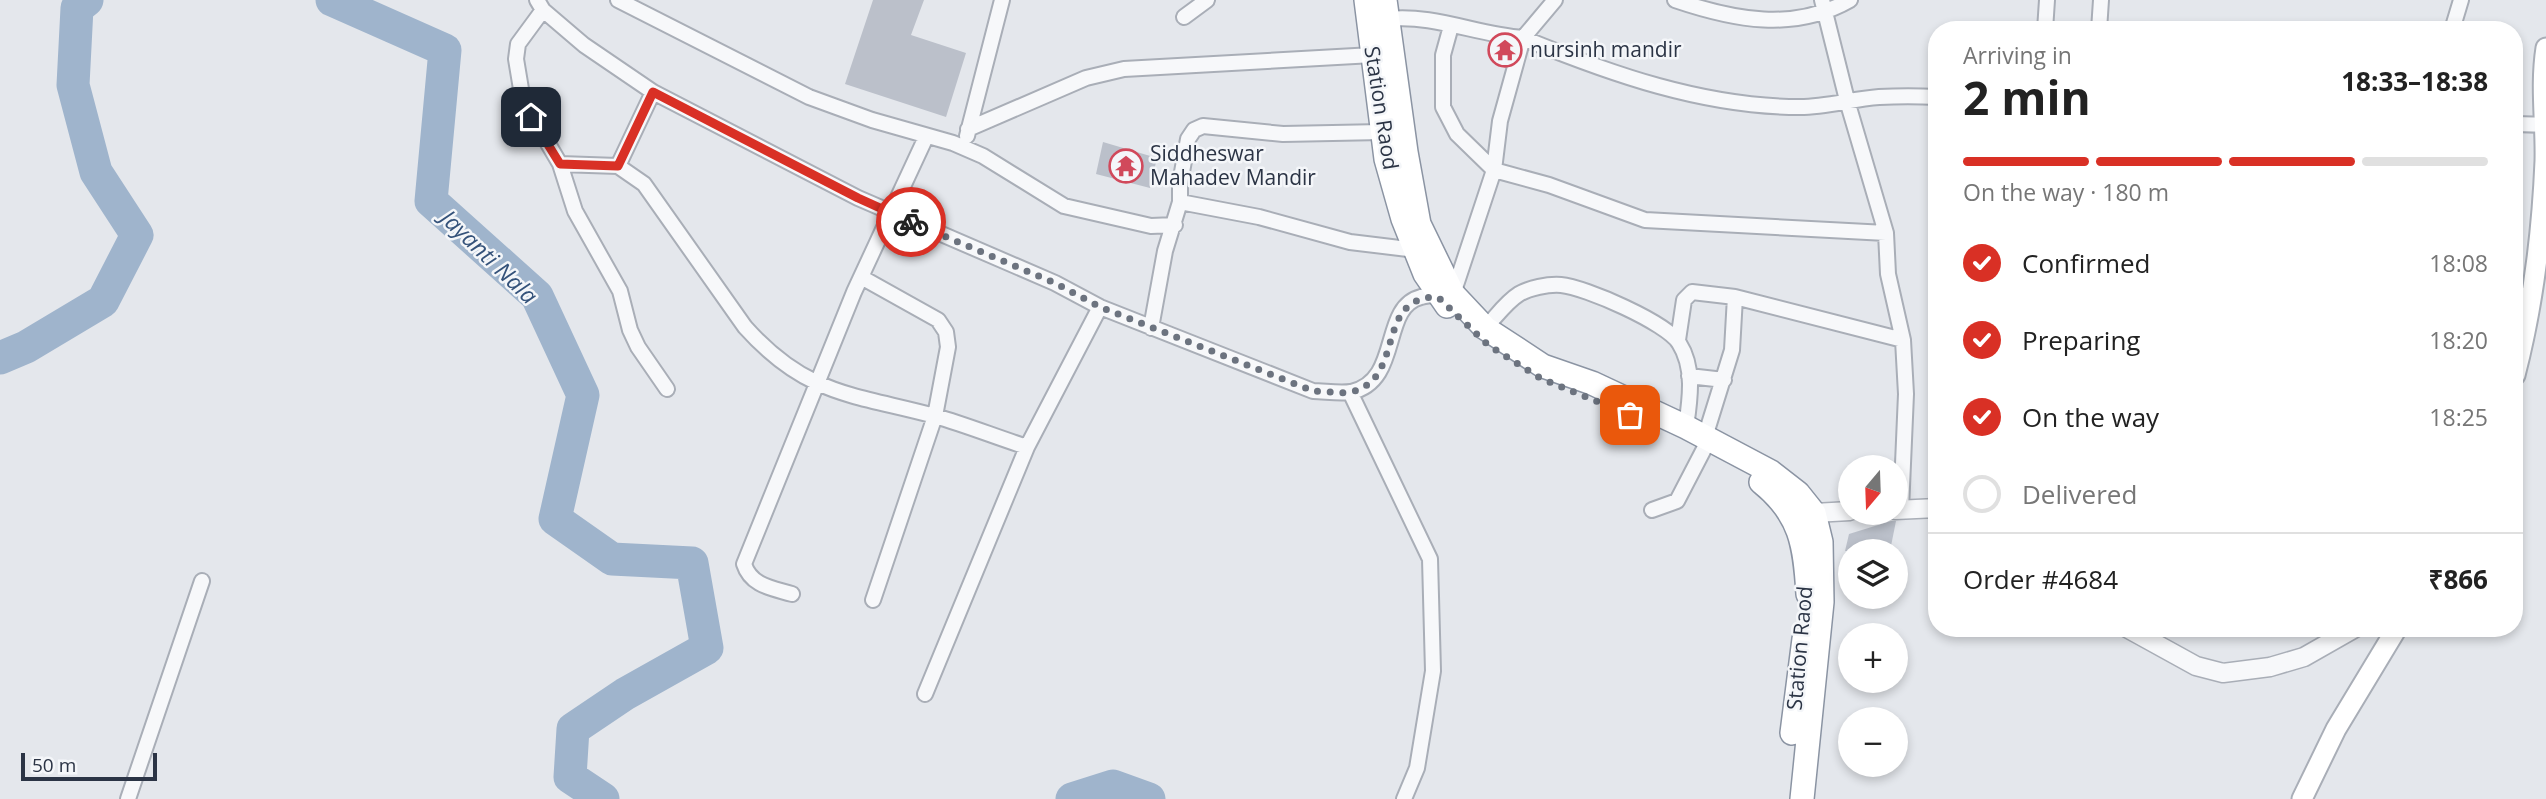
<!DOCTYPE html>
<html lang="en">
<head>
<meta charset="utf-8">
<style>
  body { margin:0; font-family:"Open Sans",sans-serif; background:#f2f2f2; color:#222; height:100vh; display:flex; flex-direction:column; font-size:26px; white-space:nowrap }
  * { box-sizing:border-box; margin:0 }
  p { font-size:23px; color:#767676 }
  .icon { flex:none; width:38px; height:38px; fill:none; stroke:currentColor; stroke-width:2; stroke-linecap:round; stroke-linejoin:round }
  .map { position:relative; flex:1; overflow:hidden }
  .panel { position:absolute; left:1928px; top:21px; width:595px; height:616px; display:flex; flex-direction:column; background:#fff; border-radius:28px; box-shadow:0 4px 10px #0003 }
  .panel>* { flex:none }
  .needle { width:46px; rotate:199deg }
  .buttons { position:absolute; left:1838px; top:455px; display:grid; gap:14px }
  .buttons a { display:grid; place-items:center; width:70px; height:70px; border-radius:50%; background:#fff; box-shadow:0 4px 10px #0003; font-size:35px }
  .scale { position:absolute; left:21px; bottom:18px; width:136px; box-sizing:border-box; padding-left:7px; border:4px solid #2b3445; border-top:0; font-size:19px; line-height:24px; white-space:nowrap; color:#2b3445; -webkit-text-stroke:5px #f4f6f9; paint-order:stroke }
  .pin { position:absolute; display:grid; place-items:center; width:60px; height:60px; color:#fff; margin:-30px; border-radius:14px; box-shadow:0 4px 10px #0006 }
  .courier { position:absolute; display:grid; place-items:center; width:70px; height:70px; margin:-35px; border:5px solid #d93025; border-radius:50%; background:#fff; color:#222; box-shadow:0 2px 9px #0007 }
  .headline em { font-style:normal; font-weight:700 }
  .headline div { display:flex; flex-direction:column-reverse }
  .headline { display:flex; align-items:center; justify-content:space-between; height:119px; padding:0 35px }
  h1 { font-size:46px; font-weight:700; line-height:52px }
  .bar { display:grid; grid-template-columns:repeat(4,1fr); gap:10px 7px; align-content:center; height:84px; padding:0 35px }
  .bar i { height:9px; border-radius:5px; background:#e0e0e0 }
  .bar .active { background:#d93025 }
  .bar p { grid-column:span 4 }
  .line { display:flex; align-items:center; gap:18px; padding:0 35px; border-top:2px solid #e0e0e0 }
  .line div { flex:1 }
  ol { padding:0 35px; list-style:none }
  li { display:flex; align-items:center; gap:21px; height:77px }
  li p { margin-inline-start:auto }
  li .icon { padding:7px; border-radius:50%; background:#d93025; color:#fff; stroke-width:4 }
  li:last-child { color:#767676 }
  li i { width:38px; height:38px; border:4px solid #e0e0e0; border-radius:50% }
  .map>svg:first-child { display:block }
</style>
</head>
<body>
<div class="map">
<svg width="2546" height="799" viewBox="0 0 2546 799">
  <rect width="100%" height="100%" fill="#e4e7ec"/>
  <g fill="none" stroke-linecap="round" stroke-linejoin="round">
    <path stroke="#9fb4cc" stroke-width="33" d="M332 0 445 50 431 201 537 296 583 395 555 519 612 559 692 563 707 648 625 694 573 729 570 777 603 799
      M0 358 26 347 103 301 137 235 96 172 73 85 77 8 87 0
      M1072 799 1113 786 1149 799"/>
  </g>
  <path fill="#bbc0ca" d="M873 0H924L911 35 966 53 946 117 845 84Z
    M1103 142 1157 158 1150 188 1096 174Z
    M1891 521H1896L1890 551H1845L1849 534Z"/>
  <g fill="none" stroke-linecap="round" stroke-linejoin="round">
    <defs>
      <path id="minor" d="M537 0 543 10 584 45 653 92 858 198 1055 283 1100 307 1313 391C1324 391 1339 394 1351 392 1402 381 1380 307 1421 297 1430 294 1443 296 1453 294L1494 170 1500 121 1523 38C1611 74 1704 107 1800 107 1827 107 1852 99 1879 97 1898 96 1918 96 1937 97
        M618 0 809 97 872 120 953 143 983 156 1064 206 1151 226 1175 225
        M1675 0C1734 20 1794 32 1850 0
        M1822 0 1848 104 1886 233 1888 274 1903 340 1906 394 1901 510
        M543 10 518 44 516 59 523 101 560 164 575 211 620 291 630 330 638 347 667 389
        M1184 17 1207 0
        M1388 19C1434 14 1478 35 1523 38L1555 0
        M1451 26 1443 55V107L1457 134 1494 170 1549 185 1645 220 1886 233
        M2045 30 2047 0
        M2099 30 2101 0
        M2452 30 2461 0
        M653 92 618 166 644 184 745 327C807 396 853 394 935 416 966 425 996 437 1027 447
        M2515 124 2546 125
        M968 129 1086 78 1124 69 1373 55
        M967 136 1002 0
        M560 164 618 166
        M1180 202 1259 217 1350 242 1416 250
        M861 277 938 320 946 332 948 347 935 416 873 600
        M2515 293 2530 297
        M1151 328 1165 251 1180 202V183L1188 139 1194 130 1203 126 1283 134 1382 132
        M1485 328C1495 318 1506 302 1519 294 1529 288 1548 284 1561 285 1585 287 1667 323 1679 343 1695 368 1690 399 1686 427
        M1678 340 1684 300 1692 292 1735 297
        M1689 376 1724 380
        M1350 392 1430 559 1433 671 1417 768 1404 799
        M1705 437 1732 350 1735 297 1903 340
        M1652 510 1677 501 1704 449
        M792 594C772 588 751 586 744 564L854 292 926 137
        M925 694 1027 447 1100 307
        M128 799 202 581"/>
      <path id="tertiary" d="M1895 510 1937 508
        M1814 513 1850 511
        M2127 628 2196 666 2223 673 2270 667 2304 657 2355 628"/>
      <path id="secondary" d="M2515 375C2533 306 2542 232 2545 161 2546 123 2540 86 2546 48
        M2302 799 2336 729 2397 628"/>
      <path id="trunk" d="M1366 0 1386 159 1403 219 1425 274 1447 306
        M1385 0 1406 152 1419 224 1453 294 1485 328 1543 366 1592 383 1686 427 1771 472 1798 493 1814 513 1821 542 1822 602 1802 799
        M1761 482C1801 514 1805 545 1808 594
        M1792 733 1804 639"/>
    </defs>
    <use href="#minor" stroke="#a9aeb7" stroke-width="18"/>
    <use href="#tertiary" stroke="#a9aeb7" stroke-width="21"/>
    <use href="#secondary" stroke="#a9aeb7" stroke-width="23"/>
    <use href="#trunk" stroke="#8b94a3" stroke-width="26"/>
    <use href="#minor" stroke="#f7f8fa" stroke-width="14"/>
    <use href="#tertiary" stroke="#f7f8fa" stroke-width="18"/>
    <use href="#secondary" stroke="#fff" stroke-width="19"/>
    <use href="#trunk" stroke="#fff" stroke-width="23"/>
  </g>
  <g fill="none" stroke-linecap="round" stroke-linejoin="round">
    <path stroke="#6c737f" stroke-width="7" stroke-dasharray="0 12.6" d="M911 222 1055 283 1100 307 1313 391C1324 391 1340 394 1351 392 1407 379 1373 296 1438 297L1488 345 1540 378 1630 415"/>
    <path stroke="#d93025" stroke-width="9" d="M531 117 560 164 618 166 653 92 858 198 911 222"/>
  </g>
  <defs>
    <symbol id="temple-ring" viewBox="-11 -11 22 22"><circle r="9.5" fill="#f4f6f9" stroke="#d1495b" stroke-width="1.5"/><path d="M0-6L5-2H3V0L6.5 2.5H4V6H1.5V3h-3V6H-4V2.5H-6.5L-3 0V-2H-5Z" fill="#d1495b"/></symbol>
  </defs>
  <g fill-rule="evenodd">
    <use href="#temple-ring" x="1486" y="31" width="38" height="38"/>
    <use href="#temple-ring" x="1107" y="147" width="38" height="38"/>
  </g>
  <g text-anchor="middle" stroke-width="5" stroke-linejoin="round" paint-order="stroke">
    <g font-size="21" fill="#2b3445" stroke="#f4f6f9" text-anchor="start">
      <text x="1530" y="57">nursinh mandir</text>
      <text x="1150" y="161">Siddheswar<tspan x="1150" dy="24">Mahadev Mandir</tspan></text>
    </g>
    <g font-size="21" fill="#2b3445" stroke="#f4f6f9">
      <text transform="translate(1381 108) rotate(81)" y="7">Station Raod</text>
      <text transform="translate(1800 648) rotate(-85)" y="7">Station Raod</text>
    </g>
    <g font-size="23" font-style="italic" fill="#34527a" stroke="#f4f6f9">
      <text transform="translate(489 257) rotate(44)" y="8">Jayanti Nala</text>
    </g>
  </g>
</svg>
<div class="buttons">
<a><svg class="needle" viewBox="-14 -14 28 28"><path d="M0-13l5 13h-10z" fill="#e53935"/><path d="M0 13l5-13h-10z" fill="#767676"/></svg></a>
<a><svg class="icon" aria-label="layers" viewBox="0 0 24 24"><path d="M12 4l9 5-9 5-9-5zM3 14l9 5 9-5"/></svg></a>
<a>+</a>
<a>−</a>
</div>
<div class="scale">50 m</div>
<div class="pin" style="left:1630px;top:415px;background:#ea580c"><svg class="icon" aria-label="bag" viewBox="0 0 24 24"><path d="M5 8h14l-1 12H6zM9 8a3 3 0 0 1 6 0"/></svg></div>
<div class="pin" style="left:531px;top:117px;background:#1f2937"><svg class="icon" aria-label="home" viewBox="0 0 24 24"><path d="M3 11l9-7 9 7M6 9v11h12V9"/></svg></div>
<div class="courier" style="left:911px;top:222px"><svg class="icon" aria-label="bike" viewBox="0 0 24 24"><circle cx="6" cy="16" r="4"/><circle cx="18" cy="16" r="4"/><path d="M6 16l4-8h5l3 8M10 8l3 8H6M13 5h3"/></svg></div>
<section class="panel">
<div class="headline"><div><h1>2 min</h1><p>Arriving in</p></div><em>18:33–18:38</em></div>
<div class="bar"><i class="active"></i><i class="active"></i><i class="active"></i><i></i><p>On the way · 180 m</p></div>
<ol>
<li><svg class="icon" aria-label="check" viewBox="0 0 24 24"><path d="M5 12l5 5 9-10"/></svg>Confirmed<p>18:08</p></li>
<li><svg class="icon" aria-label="check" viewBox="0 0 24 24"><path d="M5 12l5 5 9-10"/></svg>Preparing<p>18:20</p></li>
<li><svg class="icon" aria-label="check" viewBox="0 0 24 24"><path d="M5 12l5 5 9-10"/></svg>On the way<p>18:25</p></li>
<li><i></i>Delivered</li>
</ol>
<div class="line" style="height:91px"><div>Order #4684</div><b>₹866</b></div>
</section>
</div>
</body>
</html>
